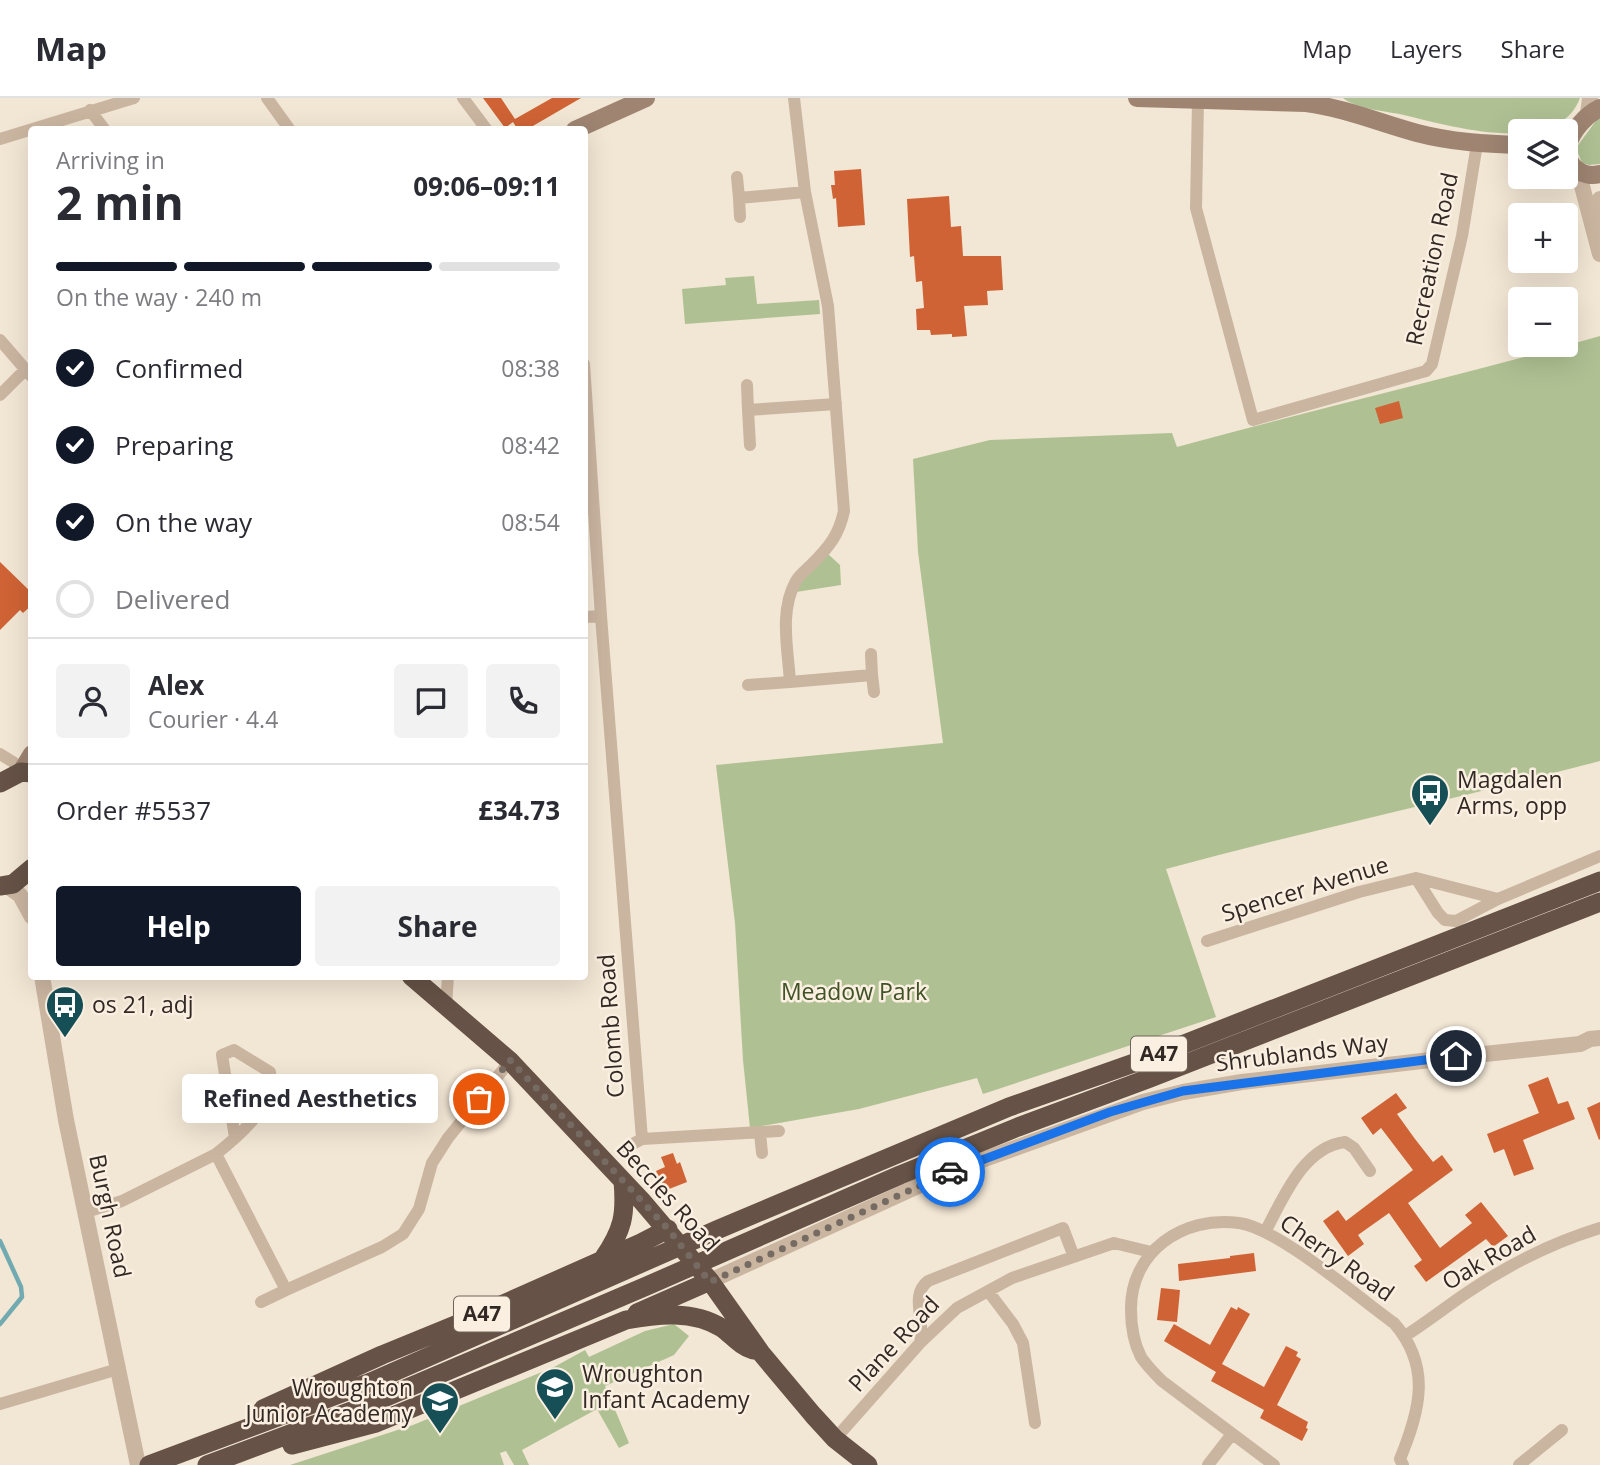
<!DOCTYPE html>
<html lang="en">
<head>
<meta charset="utf-8">
<style>
  body { margin:0; font-family:"Open Sans",sans-serif; background:#f2f2f3; color:#2b2b33; height:100vh; display:flex; flex-direction:column; font-size:26px; white-space:nowrap }
  * { box-sizing:border-box; margin:0 }
  p { font-size:23px; color:#7c7c81 }
  .icon { flex:none; width:38px; height:38px; fill:none; stroke:currentColor; stroke-width:2; stroke-linecap:round; stroke-linejoin:round }
  .map { position:relative; flex:1; overflow:hidden }
  .drawer { position:absolute; left:28px; top:28px; width:560px; height:854px; display:flex; flex-direction:column; background:#fff; border-radius:7px; box-shadow:0 7px 28px #0002 }
  .drawer>* { flex:none }
  .tools { position:absolute; left:1508px; top:21px; display:grid; gap:14px }
  .tools a { display:grid; place-items:center; width:70px; height:70px; border-radius:7px; background:#fff; box-shadow:0 7px 28px #0002; font-size:35px }
  .pin { position:absolute; display:grid; place-items:center; width:60px; height:60px; color:#fff; margin:-30px; border:4px solid #fff; border-radius:50%; box-shadow:0 2px 7px #0007 }
  .courier { position:absolute; display:grid; place-items:center; width:70px; height:70px; margin:-35px; border:5px solid #1a73e8; border-radius:50%; background:#fff; color:#222; box-shadow:0 2px 9px #0007 }
  .bubble { position:absolute; height:49px; border-radius:7px; background:#fff; box-shadow:0 7px 28px #0002; font-size:23px; font-weight:700; line-height:49px; text-align:center }
  .headline em { font-style:normal; font-weight:700 }
  .headline div { display:flex; flex-direction:column-reverse }
  .headline { display:flex; align-items:center; justify-content:space-between; height:119px; padding:0 28px }
  h1 { font-size:46px; font-weight:700; line-height:52px }
  .bar { display:grid; grid-template-columns:repeat(4,1fr); gap:10px 7px; align-content:center; height:84px; padding:0 28px }
  .bar i { height:9px; border-radius:5px; background:#e1e1e2 }
  .bar .on { background:#111827 }
  .bar p { grid-column:span 4 }
  .line { display:flex; align-items:center; gap:18px; padding:0 28px; border-top:2px solid #e1e1e2 }
  .line div { flex:1 }
  .round { display:grid; place-items:center; flex:none; width:74px; height:74px; border-radius:7px; background:#f2f2f3 }
  ol { padding:0 28px; list-style:none }
  li { display:flex; align-items:center; gap:21px; height:77px }
  li p { margin-inline-start:auto }
  li .icon { padding:7px; border-radius:50%; background:#111827; color:#fff; stroke-width:4 }
  li:last-child { color:#7c7c81 }
  li i { width:38px; height:38px; border:4px solid #e1e1e2; border-radius:50% }
  .cta { display:flex; gap:14px; margin-top:auto; padding:14px 28px }
  .cta a { flex:1; height:80px; border-radius:7px; background:#111827; color:#fff; font-size:28px; font-weight:700; line-height:80px; text-align:center }
  .cta a+a { background:#f2f2f3; color:#2b2b33 }
  header { display:flex; align-items:center; gap:42px; box-sizing:border-box; height:98px; padding:0 35px; background:#fff; border-bottom:2px solid #e1e1e2 }
  header strong { font-size:33px }
  nav { display:flex; gap:38px; margin-inline-start:auto; font-size:24px }
  .map>svg:first-child { display:block }
</style>
</head>
<body>
<header>
<strong>Map</strong>
<nav><a>Map</a><a>Layers</a><a>Share</a></nav>
</header>
<div class="map">
<svg width="1600" height="1367" viewBox="0 0 1600 1367">
  <rect width="100%" height="100%" fill="#f2e6d4"/>
  <path fill="#afc193" d="M1343 0H1580C1558 60 1450 28 1404 17 1386 13 1356 11 1343 0Z
    M1598 20H1600V66L1589 67 1582 65 1576 50Z
    M754 178 757 206 819 202 820 216 685 226 682 191 726 187 725 180Z
    M1600 238V663C1456 701 1310 732 1166 771L1216 919 983 996 977 980 859 1011 750 1030 743 962 735 825 716 667 943 645 918 454 913 361 990 342 1172 335 1177 349C1318 310 1460 278 1600 238Z
    M828 456 840 467 841 487 796 494 801 483Z
    M674 1226 689 1238 674 1257 605 1288 629 1345 619 1350 597 1311 522 1352 529 1367H514L506 1353 500 1355 504 1367H290L413 1327 554 1269 585 1252 589 1259 645 1233Z"/>
  <g fill="none" stroke-linecap="round" stroke-linejoin="round">
    <path stroke="#71abb1" stroke-width="4.5" d="M0 1143 21 1189 22 1199 0 1226"/>
  </g>
  <path fill="#cf6335" d="M483 0H501L515 21 552 0H581L526 32H518L513 24 505 30Z
    M861 71 865 127 838 129 836 100 833 101 831 87H835L834 73Z
    M949 98 951 129 961 128 963 158H1001L1003 192 987 193 988 207 964 208 967 238 952 239V236L931 237 930 232H917L916 211 924 210 922 183 916 184 914 158 910 159 907 101Z
    M1399 303 1403 320 1380 326 1375 310Z
    M0 464 32 495V507L23 515 20 512 0 532Z
    M1548 979 1558 1006 1568 1003 1575 1021 1523 1042 1534 1071 1514 1078 1504 1051 1494 1055 1487 1036 1539 1015 1528 987Z
    M1396 995 1407 1010 1397 1016 1415 1041 1433 1064 1442 1057 1453 1072 1408 1105 1440 1150 1472 1125 1465 1117 1481 1104 1508 1138 1493 1149 1486 1141 1426 1184 1414 1168 1422 1162 1389 1115 1358 1137 1364 1146 1348 1158 1323 1123 1338 1112 1346 1123 1413 1072 1381 1030 1373 1037 1361 1020Z
    M1600 1004V1041L1599 1042 1587 1010Z
    M673 1055 677 1066 680 1064 687 1084 664 1093 656 1073 665 1069 661 1059Z
    M1254 1155 1256 1173 1179 1183 1178 1166 1230 1160V1158Z
    M1161 1190 1180 1192 1177 1224 1157 1222Z
    M1231 1209 1237 1212 1238 1209 1250 1216 1222 1266 1264 1289 1286 1248 1298 1254 1296 1258 1301 1261 1277 1307 1308 1324 1306 1330 1308 1331 1302 1343 1260 1320 1264 1312 1211 1283 1216 1274 1164 1243 1174 1226 1210 1247Z"/>
  <g fill="none" stroke-linecap="round" stroke-linejoin="round">
    <path stroke="#cab5a0" stroke-width="12" d="M267 0 290 32
      M463 0 487 32
      M794 0 805 94 828 208 844 413C839 437 829 449 811 467 806 472 800 476 796 483 779 513 788 551 790 584L872 577 871 556
      M1198 2 1196 110 1253 322 1426 273 1432 266 1462 138 1477 46
      M90 12 105 32
      M0 41 134 0
      M737 79 739 100
      M740 119 739 100 805 94
      M0 242 32 279
      M584 266 601 518 642 1041
      M747 287 748 312 836 306
      M0 297 25 272
      M748 312 750 347
      M584 519 601 518
      M872 577 874 594
      M748 587 790 584
      M0 656 13 664 21 674
      M1498 801 1416 780 1438 815 1445 822 1456 823 1498 801 1600 758
      M1207 843 1359 794 1416 780
      M446 908 448 878
      M760 1035 762 1055
      M627 1049 642 1041 779 1033
      M216 1056C240 1037 276 1007 270 974L234 952 222 957 235 1040
      M86 1114 122 1103 216 1056 286 1192 382 1149 403 1136 419 1111 432 1065 448 1040 510 963
      M1265 1134C1283 1101 1303 1049 1345 1044L1354 1050 1370 1073
      M988 1193 1013 1226 1023 1245 1035 1325
      M261 1204 286 1192
      M1405 1238C1427 1224 1447 1208 1468 1194 1508 1167 1554 1144 1600 1130
      M920 1245C926 1222 909 1198 928 1183L1063 1130 1074 1159
      M0 1306 118 1271
      M835 1341 920 1245 957 1210 1012 1180 1114 1145 1151 1154
      M1208 1367 1232 1336
      M1274 1367 1162 1283C1154 1275 1147 1268 1141 1259 1134 1245 1131 1228 1131 1212 1130 1154 1183 1117 1239 1125 1278 1130 1359 1200 1394 1225 1432 1269 1420 1312 1400 1361L1403 1367
      M1519 1367 1562 1332"/>
    <path stroke="#cab5a0" stroke-width="16" d="M1588 16 1590 0
      M1578 73 1600 156
      M1597 129 1600 101
      M7 788 20 797 32 819
      M42 878 66 1022 138 1367
      M710 1183 951 1073 1143 1004 1183 994 1242 984 1456 959 1580 946 1590 941 1600 940"/>
    <path stroke="#9e8471" stroke-width="18" d="M1137 0 1306 5C1345 10 1380 25 1417 35 1451 44 1486 46 1521 47
      M1600 10C1587 16 1571 33 1568 48 1564 67 1583 81 1600 76
      M575 32 646 0
      M21 674 32 656"/>
    <path stroke="#665246" stroke-width="19" d="M0 685 21 674 32 675
      M0 788 13 786 32 770
      M411 878 510 963 641 1102 710 1183 761 1255 813 1317 835 1341 868 1367
      M603 1161C623 1132 626 1117 623 1083
      M637 1215 710 1183
      M263 1311 382 1257 465 1223 641 1145 668 1131
      M292 1347 376 1325 626 1222C658 1216 693 1212 722 1230 733 1238 740 1248 753 1252
      M149 1367 371 1284 719 1131 1009 1009 1151 959 1600 783
      M207 1367 365 1308 649 1187 900 1077 1018 1029 1150 980 1600 804"/>
  </g>
  <g fill="none" stroke-linecap="round" stroke-linejoin="round">
    <path stroke="#766b62" stroke-width="7" stroke-dasharray="0 12.6" d="M479 1001 510 962 668 1131 710 1184 950 1074"/>
    <path stroke="#1a73e8" stroke-width="9" d="M950 1074 1110 1014 1183 993 1456 958"/>
  </g>
  <defs>
    <symbol id="bus-pin" viewBox="-11 -11 22 30"><path d="M0 17L-7.5 6A9.5 9.5 0 1 1 7.5 6Z" fill="#174f57" stroke="#faefe0"/><path d="M-5-6H5V4H4V6H2V4H-2V6H-4V4H-5ZM-3.5-4V0h7V-4ZM-3.5 1.2v1.5H-2V1.2ZM2 1.2v1.5H3.5V1.2Z" fill="#fff"/></symbol>
    <symbol id="school-pin" viewBox="-11 -11 22 30"><path d="M0 17L-7.5 6A9.5 9.5 0 1 1 7.5 6Z" fill="#174f57" stroke="#faefe0"/><path d="M0-5L7-2L0 1L-7-2ZM-4 1L0 2.5L4 1V4Q0 6-4 4Z" fill="#fff"/></symbol>
  </defs>
  <g fill-rule="evenodd">
    <use href="#bus-pin" x="1408" y="673" width="44" height="60"/>
    <use href="#bus-pin" x="43" y="885" width="44" height="60"/>
    <use href="#school-pin" x="533" y="1267" width="44" height="60"/>
    <use href="#school-pin" x="418" y="1281" width="44" height="60"/>
  </g>
  <g text-anchor="middle" stroke-width="5" stroke-linejoin="round" paint-order="stroke">
    <g fill="#faefe0" stroke="#6f645c" stroke-width="2">
      <rect x="1131" y="938.5" width="56" height="35" rx="5"/>
      <rect x="454" y="1198.5" width="56" height="35" rx="5"/>
    </g>
    <g font-size="21" font-weight="bold" fill="#332924">
      <text x="1159" y="963">A47</text>
      <text x="482" y="1223">A47</text>
    </g>
    <g font-size="23" fill="#332924" stroke="#faefe0">
      <text transform="translate(1432 161) rotate(-78)" y="8">Recreation Road</text>
      <text transform="translate(1305 791) rotate(-17)" y="8">Spencer Avenue</text>
      <text transform="translate(611 928) rotate(-94)" y="8">Colomb Road</text>
      <text transform="translate(1302 955) rotate(-7)" y="8">Shrublands Way</text>
      <text transform="translate(668 1098) rotate(48)" y="8">Beccles Road</text>
      <text transform="translate(110 1118) rotate(78)" y="8">Burgh Road</text>
      <text transform="translate(1337 1160) rotate(35)" y="8">Cherry Road</text>
      <text transform="translate(1489 1160) rotate(-30)" y="8">Oak Road</text>
      <text transform="translate(894 1246) rotate(-47)" y="8">Plane Road</text>
    </g>
    <g font-size="23" fill="#332924" stroke="#faefe0" text-anchor="start">
      <text x="1457" y="690">Magdalen<tspan x="1457" dy="26">Arms, opp</tspan></text>
      <text x="92" y="915">os 21, adj</text>
      <text x="582" y="1284">Wroughton<tspan x="582" dy="26">Infant Academy</tspan></text>
      <text x="413" y="1298" text-anchor="end">Wroughton<tspan x="413" dy="26">Junior Academy</tspan></text>
    </g>
    <g font-size="23" fill="#405326" stroke="#faefe0">
      <text x="854" y="902">Meadow Park</text>
    </g>
  </g>
</svg>
<div class="tools">
<a><svg class="icon" aria-label="layers" viewBox="0 0 24 24"><path d="M12 4l9 5-9 5-9-5zM3 14l9 5 9-5"/></svg></a>
<a>+</a>
<a>−</a>
</div>
<div class="pin" style="left:479px;top:1001px;background:#ea580c"><svg class="icon" aria-label="bag" viewBox="0 0 24 24"><path d="M5 8h14l-1 12H6zM9 8a3 3 0 0 1 6 0"/></svg></div>
<div class="pin" style="left:1456px;top:958px;background:#1f2937"><svg class="icon" aria-label="home" viewBox="0 0 24 24"><path d="M3 11l9-7 9 7M6 9v11h12V9"/></svg></div>
<div class="courier" style="left:950px;top:1074px"><svg class="icon" aria-label="car" viewBox="0 0 24 24"><path d="M5 17H2v-5l4-1 3-4h7l3 4 3 1v5h-3M9 17h6M6 11h13"/><circle cx="7" cy="17" r="2"/><circle cx="17" cy="17" r="2"/></svg></div>
<div class="bubble" style="left:182px;top:976px;width:256px">Refined Aesthetics</div>
<section class="drawer">
<div class="headline"><div><h1>2 min</h1><p>Arriving in</p></div><em>09:06–09:11</em></div>
<div class="bar"><i class="on"></i><i class="on"></i><i class="on"></i><i></i><p>On the way · 240 m</p></div>
<ol>
<li><svg class="icon" aria-label="check" viewBox="0 0 24 24"><path d="M5 12l5 5 9-10"/></svg>Confirmed<p>08:38</p></li>
<li><svg class="icon" aria-label="check" viewBox="0 0 24 24"><path d="M5 12l5 5 9-10"/></svg>Preparing<p>08:42</p></li>
<li><svg class="icon" aria-label="check" viewBox="0 0 24 24"><path d="M5 12l5 5 9-10"/></svg>On the way<p>08:54</p></li>
<li><i></i>Delivered</li>
</ol>
<div class="line" style="height:126px"><a class="round"><svg class="icon" aria-label="person" viewBox="0 0 24 24"><circle cx="12" cy="8" r="4"/><path d="M4 21q1-7 8-7t8 7"/></svg></a><div><b>Alex</b><p>Courier · 4.4</p></div><a class="round"><svg class="icon" aria-label="chat" viewBox="0 0 24 24"><path d="M4 5h16v11H9l-5 4z"/></svg></a><a class="round"><svg class="icon" aria-label="phone" viewBox="0 0 24 24"><path d="M5 4h4l2 5-3 2q2 4 5 5l2-3 5 2v4C11 20 4 13 5 4z"/></svg></a></div>
<div class="line" style="height:91px"><div>Order #5537</div><b>£34.73</b></div>
<div class="cta"><a>Help</a><a>Share</a></div>
</section>
</div>
</body>
</html>
